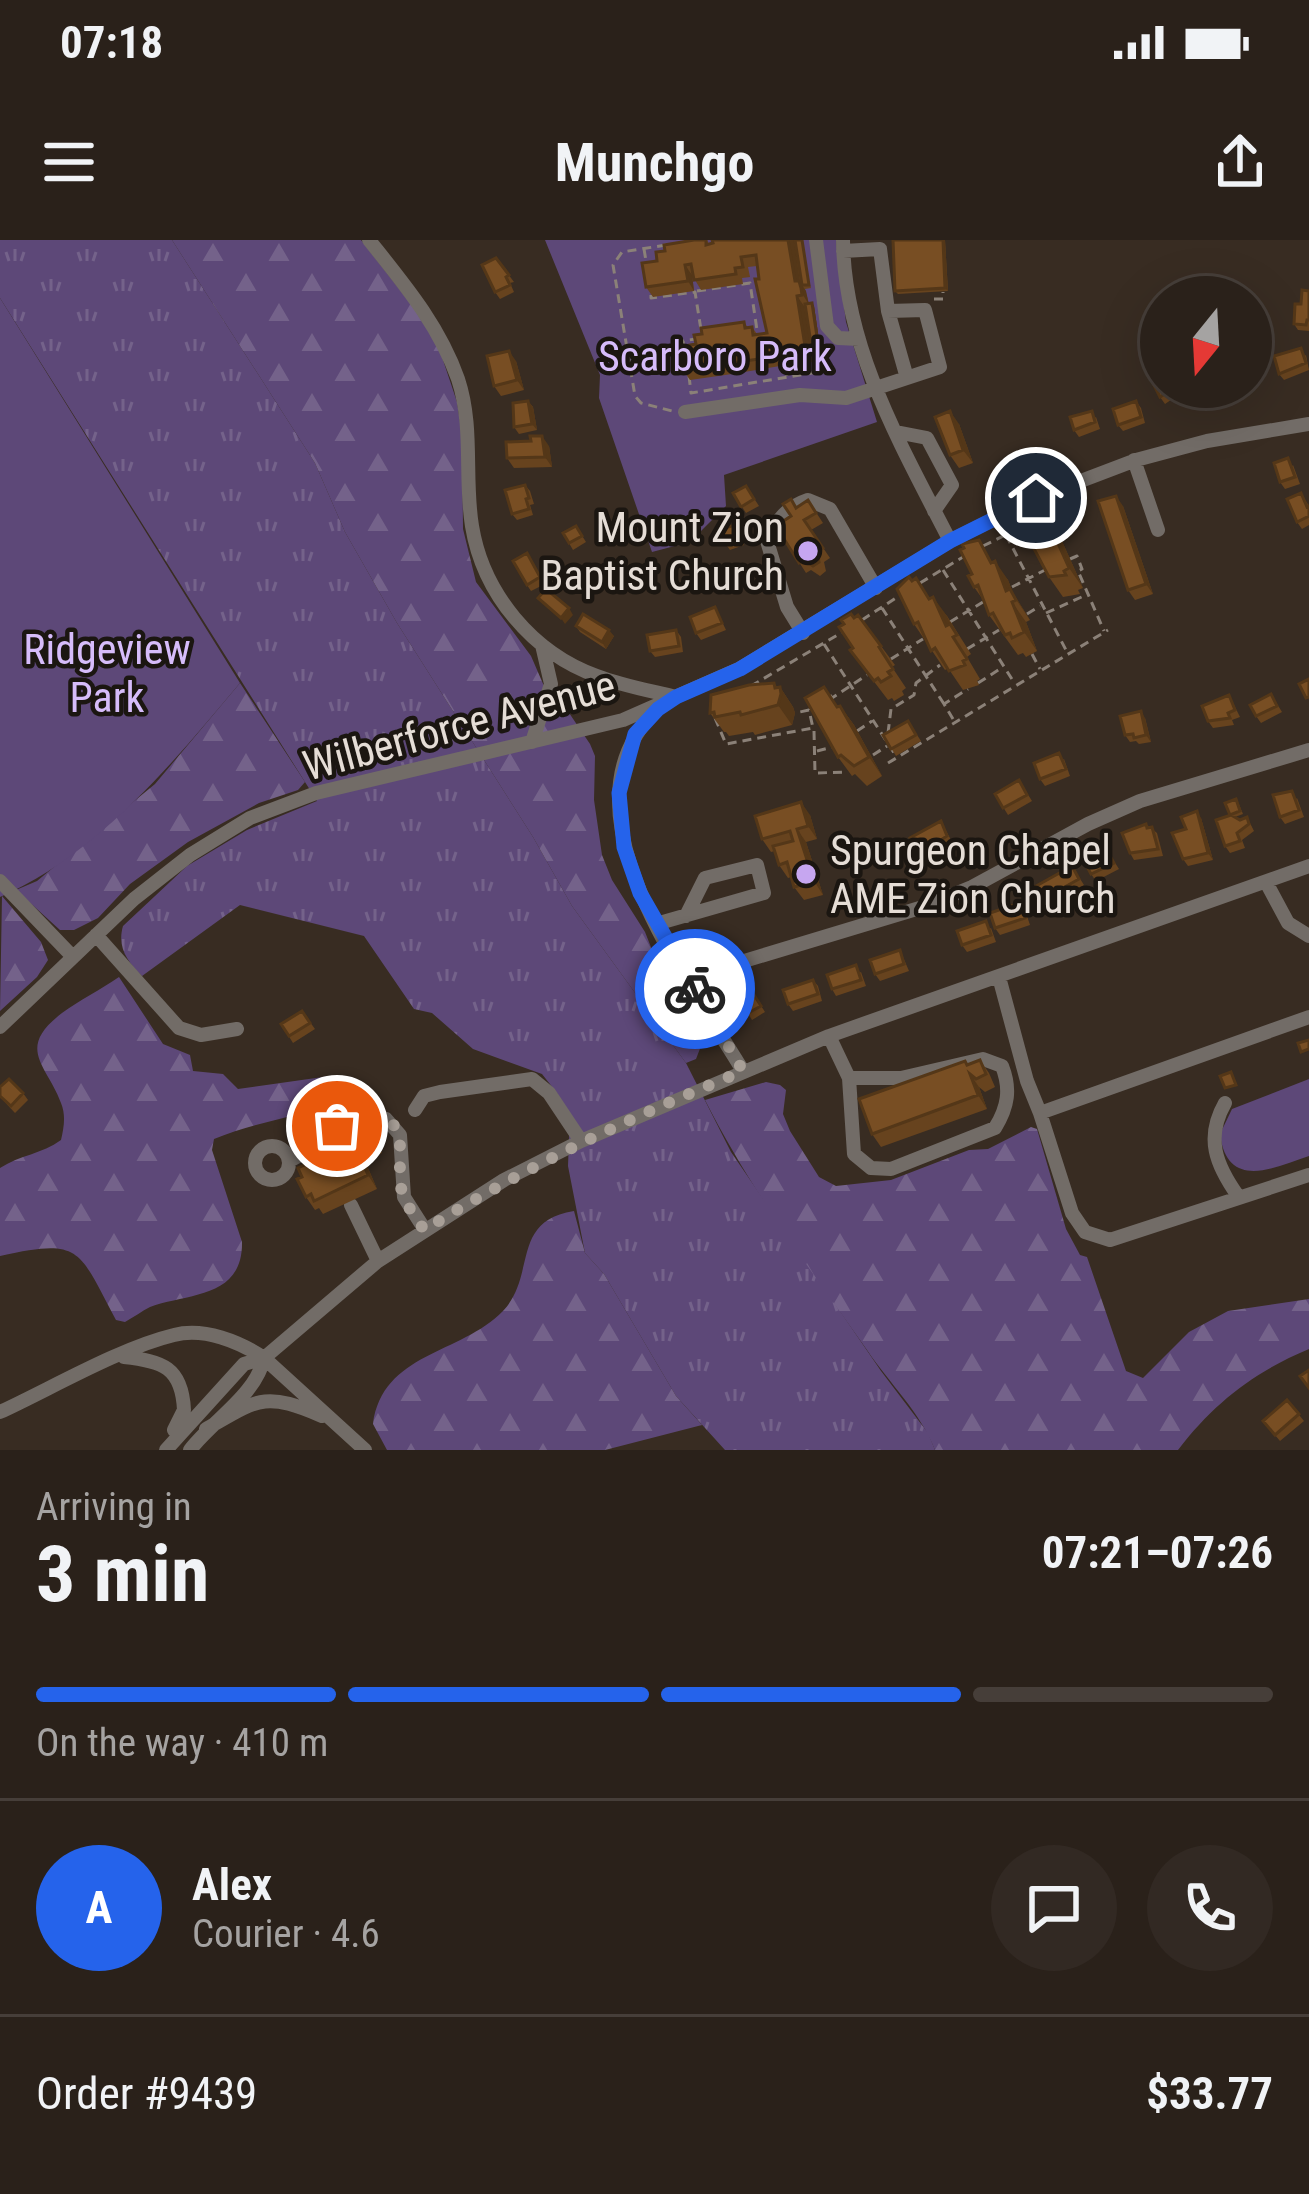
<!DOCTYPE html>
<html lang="en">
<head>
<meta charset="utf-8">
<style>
  body { margin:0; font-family:"Roboto Condensed",sans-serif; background:#322923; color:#f1f3f6; height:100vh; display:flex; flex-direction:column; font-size:45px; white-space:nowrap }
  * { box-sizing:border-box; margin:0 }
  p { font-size:39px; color:#a5a3a2 }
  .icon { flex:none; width:66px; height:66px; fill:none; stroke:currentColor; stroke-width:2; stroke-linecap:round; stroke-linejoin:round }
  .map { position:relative; height:1210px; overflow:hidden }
  .panel { display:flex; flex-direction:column; background:#2a211a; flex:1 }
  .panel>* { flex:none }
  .needle { width:78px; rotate:198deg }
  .controls { position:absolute; left:1140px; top:36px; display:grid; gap:24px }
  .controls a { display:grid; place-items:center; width:132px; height:132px; border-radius:50%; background:#2a211a; box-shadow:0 12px 48px #0002,0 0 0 3px #463e39; font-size:60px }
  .pin { position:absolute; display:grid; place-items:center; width:102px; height:102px; color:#fff; margin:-51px; border:6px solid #fff; border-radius:50%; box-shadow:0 3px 12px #0007 }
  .courier { position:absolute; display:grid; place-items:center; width:120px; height:120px; margin:-60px; border:9px solid #2563eb; border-radius:50%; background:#fff; color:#222; box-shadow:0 3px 15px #0007 }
  .summary em { font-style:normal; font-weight:700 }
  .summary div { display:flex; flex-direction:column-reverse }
  .summary { display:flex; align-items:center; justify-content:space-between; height:204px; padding:0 36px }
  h1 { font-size:78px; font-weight:700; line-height:90px }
  .bar { display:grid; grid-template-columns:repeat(4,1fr); gap:18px 12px; align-content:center; height:144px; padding:0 36px }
  .bar i { height:15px; border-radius:9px; background:#463e39 }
  .bar .on { background:#2563eb }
  .bar p { grid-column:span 4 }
  .line { display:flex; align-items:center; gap:30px; padding:0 36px; border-top:3px solid #463e39 }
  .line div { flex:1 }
  .round { display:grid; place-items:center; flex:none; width:126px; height:126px; border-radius:63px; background:#322923 }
  .status { display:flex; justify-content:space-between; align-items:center; height:84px; padding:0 60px; background:#2a211a; direction:ltr }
  .status svg { height:33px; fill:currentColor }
  header { display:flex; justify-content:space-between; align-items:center; height:156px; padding:0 36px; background:#2a211a; font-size:54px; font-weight:700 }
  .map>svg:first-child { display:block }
</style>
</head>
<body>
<div class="status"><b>07:18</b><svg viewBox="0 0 49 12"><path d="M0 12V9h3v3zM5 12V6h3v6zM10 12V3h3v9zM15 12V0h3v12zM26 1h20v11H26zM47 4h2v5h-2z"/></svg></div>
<header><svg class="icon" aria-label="menu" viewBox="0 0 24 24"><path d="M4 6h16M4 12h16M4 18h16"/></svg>Munchgo<svg class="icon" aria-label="share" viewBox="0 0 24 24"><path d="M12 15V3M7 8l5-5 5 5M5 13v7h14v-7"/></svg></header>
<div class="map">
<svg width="1309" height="1210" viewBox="0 0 1309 1210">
  <defs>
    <pattern id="grass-tufts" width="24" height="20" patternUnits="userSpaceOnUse" patternTransform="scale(3)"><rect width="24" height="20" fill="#5d4878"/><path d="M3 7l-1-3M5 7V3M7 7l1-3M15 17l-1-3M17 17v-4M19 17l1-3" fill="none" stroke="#74628a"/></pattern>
    <pattern id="forest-firs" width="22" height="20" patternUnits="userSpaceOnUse" patternTransform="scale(3)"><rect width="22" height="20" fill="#5d4878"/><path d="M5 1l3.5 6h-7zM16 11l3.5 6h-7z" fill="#74628a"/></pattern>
  </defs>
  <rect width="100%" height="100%" fill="#382c22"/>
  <path fill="url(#grass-tufts)" d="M0 0H172L315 223 345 292 397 383 533 597 572 666 686 823 731 912 881 1131 928 1193 935 1210H725L676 1156 604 1034 585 1013 568 926 570 875 557 853 542 834 473 809 432 773 414 769 364 696 240 665 142 736C127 721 117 707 123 686L187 626 247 590 317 561 0 58Z"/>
  <path fill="url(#forest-firs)" d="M172 0H361L421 77 441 114 457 162 462 195 463 289 476 342 531 416 547 453 561 461 590 504 595 516 594 560 602 615 612 640 645 692 664 740 696 787 701 806 696 819 686 823 572 666 533 597 397 383 345 292 315 223Z
    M240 443 305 542 298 550 259 563 188 602 130 644 98 678 74 690H60L16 650 37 641 155 544Z
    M2 656 41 702 48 720 37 737 0 771Z
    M119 737 163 804 190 815 193 831 223 834 238 849 330 836 353 839 355 846 353 854C309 877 261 879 214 899L212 910 242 1002C243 1059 187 1053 150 1067 142 1071 134 1077 125 1082L116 1080C78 1009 82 998 0 1016V928C20 915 42 914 61 900 64 887 66 875 61 863 47 825 15 809 62 773 80 760 100 750 119 737Z
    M766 842 780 845 786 850 783 874 790 891 819 937 836 946 891 940 969 910 988 909 1031 887 1037 889 1066 989 1080 1015 1087 1017 1126 1131 1143 1138 1189 1092 1228 1071 1309 1059V1109C1254 1132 1214 1163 1178 1210H935C921 1173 889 1143 867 1110 810 1029 750 949 705 860Z
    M574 971 585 1013 604 1034 676 1156 702 1185 605 1210H387L373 1184C383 1112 460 1115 503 1071 537 1035 510 981 574 971Z"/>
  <path fill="#5d4878" d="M545 0H836L846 82 877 182 724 235 726 266 690 302 652 312 599 158 600 135Z
    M0 58 240 443C173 523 97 615 0 657Z
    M1309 839V916C1274 928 1227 951 1220 894L1232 869Z"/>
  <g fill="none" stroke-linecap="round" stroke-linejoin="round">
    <path stroke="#8b8178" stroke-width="3" stroke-dasharray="9 6" stroke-linecap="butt" d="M666 5 622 12 613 25 635 156 641 163 672 171
      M644 9 646 21
      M697 51 750 43 757 90H753
      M651 55V58L695 52 702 96
      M934 59H943V52
      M684 109 683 101 695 99
      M784 120 787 136
      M689 136 691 153 812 133 819 122
      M1048 276 1072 265
      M1006 295 1067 412
      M983 306 1028 284
      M1070 319 1077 316 1082 329 1078 331 1104 391
      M943 330 1015 444
      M920 343 963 317
      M1012 347 1045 330
      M882 368 944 464
      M1046 373 1086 355
      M1027 374 1040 366
      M862 380 899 356
      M950 382 983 362
      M824 404 896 516
      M967 409 999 390
      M1032 414 1040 429
      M891 419 923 399
      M978 443 1003 427
      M751 446 846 390
      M830 455 832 458 867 435
      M715 478 726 504 813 488 809 470 795 473
      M953 479 944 464 968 449
      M814 491 815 533 847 532
      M857 491 872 481
      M888 493 891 469 914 455 916 443 940 425
      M817 511 833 507
      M873 515 887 506
      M888 523 1108 390"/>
    <path stroke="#726c67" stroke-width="14" d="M369 0C404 44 439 85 458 139 474 187 464 238 472 286 483 354 533 413 597 436 623 446 652 451 676 457
      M816 0 827 86 838 98 859 99
      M843 0C844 108 902 207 950 301
      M888 71 907 138
      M685 172 800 155 846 158 940 127 925 70 888 71 880 9 843 11
      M896 192 927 198 952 245 934 271
      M1134 220 1158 290
      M803 393 787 367 767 301C776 280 787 267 808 260L830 269 876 348
      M657 470C553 567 689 740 743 831
      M532 502 551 444 542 405
      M0 641 73 717
      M1266 642 1288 683 1309 696
      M656 684 764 653 757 625 705 638 686 676
      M96 695 179 788 201 795 237 789
      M999 737 1027 841 1040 873
      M688 738 923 667 972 647 1088 584 1140 561 1309 510
      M1309 777 1040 873 1072 973 1085 992 1110 1000 1309 935
      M0 787 134 659 190 615 250 578 316 553 623 480 739 429 950 301 1036 258 1136 220 1207 201 1309 184
      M829 796 849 838H901L983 819 1002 826C1011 849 1008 867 995 888L891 929 871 928 854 914 849 838
      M1225 863C1205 898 1216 925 1238 956
      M415 870 424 856 440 852 532 839 549 853 581 901
      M255 923a17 17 0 1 1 34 0a17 17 0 1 1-34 0Z
      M289 921 324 902 345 877 364 872 386 879 400 895 404 957 425 990
      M351 965 378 1021
      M124 1117C162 1121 182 1127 184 1170L174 1190
      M0 1172C52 1148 120 1108 174 1095 204 1087 240 1102 264 1118L365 1210
      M206 1189C258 1159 264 1151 322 1176
      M166 1210 244 1124 264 1118 378 1021 504 940 581 901 829 796 1309 626
      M190 1210C213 1180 256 1155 264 1118"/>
  </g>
  <path fill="#67431e" d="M694 0H707L709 4 713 3 712 0H794L802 45 795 0 811 48 805 49 809 64 812 63 814 66 822 120 816 121 813 117 806 66 813 122 789 125 786 120 780 121V126L738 133 734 128H731L732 134 690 140 683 130 702 94 744 82 748 88 752 87 757 94 767 93 757 26 748 27 750 37 742 38 743 44 701 50 692 35 694 51 653 57 646 47 657 21 665 11Z
    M893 0H945L948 51 898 54 895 51Z
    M496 18 514 42 510 43 514 52 500 59 495 52Z
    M1309 51V91L1298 90 1294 84Z
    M1306 115 1309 130 1284 140 1279 134Z
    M516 121 524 150 501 156 494 146Z
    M1161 147H1182L1184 151 1165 164 1160 157Z
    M528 161 533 167 537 190 519 194 514 187Z
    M1136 161 1141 168 1145 183 1123 191 1118 185Z
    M1096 177 1100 189 1079 197 1074 190Z
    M959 184 973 223 959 228 950 215Z
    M549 206 552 227 514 228 507 218Z
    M1293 225 1300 244 1285 249 1280 242Z
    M525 245 530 251 534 264 530 265 533 275 517 280 512 274Z
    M746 246 759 266 746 273 733 253Z
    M1301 253 1309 266V285L1302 289 1297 282Z
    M808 260 823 283 811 290 830 318 824 322 826 331 820 336 811 330 806 333 776 286 791 276 796 268Z
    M1123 266 1153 354 1135 360 1128 350Z
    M1040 272 1057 290 1083 348 1078 350 1080 354 1063 357 1049 337Z
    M735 285 744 305 730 310 725 303Z
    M576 286 586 302 573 310 563 293Z
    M527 313 545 344 531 351 527 345Z
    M993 322 1008 340 1013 353 1030 380 1026 382 1037 411 1026 417 1023 413 1018 415 989 375 984 361 974 347Z
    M930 358 947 376 971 414 967 417 980 439 977 441 979 445 963 450 948 428 945 430 914 384Z
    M715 367 726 390 701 400 696 393Z
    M576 386 614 396 606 409 580 392Z
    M676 390 681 397 683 412 655 417 650 411Z
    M881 406 895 425 892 427 906 448 902 451 904 455 894 461 892 458 888 460 850 410Z
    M774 443 778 448 780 447 793 467 795 473 792 485 755 495 753 492 729 496 726 492H724L710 473Z
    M1271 454 1282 472 1261 483 1256 476Z
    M1229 455 1240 477 1232 480 1234 485 1213 488 1208 481Z
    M840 466 854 485 882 536 867 546 855 534 852 536 838 517V467Z
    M1145 478 1151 502 1139 504 1136 501 1130 502 1125 495Z
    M908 481 921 501 896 516 883 495Z
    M1064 519 1070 536 1045 546 1040 539Z
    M1019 540 1032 561 1008 575 995 554Z
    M1297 558 1304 577 1285 584 1280 577Z
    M1238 562 1243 574 1235 577 1240 580 1247 577 1254 591 1242 600 1245 608 1230 613 1225 606 1230 575Z
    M810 575 817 599 806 602 823 655 804 660 794 647 791 637 788 638 779 625 775 611 771 612 762 599Z
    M1201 578 1213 620 1188 626 1183 619 1186 589Z
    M941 581 952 602 934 614 932 611 920 616 915 609Z
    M1146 584 1157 593 1163 616 1134 620 1130 613Z
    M1105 607 1119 629 1096 641 1091 634Z
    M1072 626 1084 645 1041 670 1029 650Z
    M1020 663 1025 670 1030 685 1000 695 995 688Z
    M991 688 996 702 967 712 962 705Z
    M900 710 909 731 880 741 875 734Z
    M861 732 866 746 836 756 832 749Z
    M744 739 765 772 752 780 731 746Z
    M813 740 818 746 822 761 793 771 788 764Z
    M302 771 315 789 293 803 281 784Z
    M980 820 989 833 995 847 985 852 979 847 987 869 881 907 872 894 968 825Z
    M0 847 23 853 28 860 15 873 0 857Z
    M368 888 382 913 365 921 377 949 323 974 319 968 315 970 306 957 302 937 344 900Z
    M1287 1160 1304 1181 1280 1201 1263 1181Z"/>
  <path fill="#543718" d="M788 0H794L800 42 806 51 809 65 795 41Z
    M943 0H945L948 51 945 48Z
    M685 25 692 35 694 51 688 41Z
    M797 56 804 66 813 122 806 112Z
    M812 63 814 66 822 120 820 117Z
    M509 111 516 121 524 150 517 140Z
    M528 161 533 167 537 190 532 184Z
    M950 171 959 184 973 223 963 210Z
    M542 196 549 206 552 227 545 217Z
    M1116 256 1123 266 1153 354 1146 344Z
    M1043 270 1057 290 1083 348 1069 328Z
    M979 300 999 334 995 321 1008 340 1013 353 1030 380 1015 358 1013 361Z
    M933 357 947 376 956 396 946 386Z
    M1012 362 1026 382 1037 411 1024 392Z
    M569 368 573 375 565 384 561 378Z
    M609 390 614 396 606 409 602 402Z
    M774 443 781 452 780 447 793 467 795 473 792 485 778 465Z
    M840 466 854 485 882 536 869 517Z
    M1141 471 1145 478 1151 502 1146 495Z
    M801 562 810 575 817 599 808 586Z
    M1197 571 1201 578 1213 620 1208 613Z
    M797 589 806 602 823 655 814 641Z
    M970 834 979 847 987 869 978 855Z
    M356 908 365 921 377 949 368 935Z"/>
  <path fill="#784e23" stroke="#543718" stroke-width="3" d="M694 0H706V5L713 3 712 0H788L795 41H799L801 48 802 55 797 56 806 112 782 115V109L773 111V117L731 123 730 117 724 118 725 124 683 130 679 107 696 104 694 95 702 94 701 88 744 82 745 88 752 87 753 95 767 93 755 39H759L756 15 741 17 743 27 735 28 736 34 694 40 691 24 685 25 688 41 646 47 642 23 657 21 656 12 665 11 664 5Z
    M795 0H802L809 45H802Z
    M893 0H943L945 48 895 51Z
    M496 18 509 35 506 37 510 45 495 52 482 25Z
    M1302 50 1309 51V80H1307L1306 85 1294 84 1295 64H1301Z
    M812 63 820 117H813L805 64Z
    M1301 108 1306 123 1279 134 1274 116Z
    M509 111 517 140 494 146 487 116Z
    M1161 138V147H1175L1160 157 1153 143Z
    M528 161 532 184 514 187 513 163Z
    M1136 161 1141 177 1118 185 1113 169Z
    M950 171 963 210 950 215 935 177Z
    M1092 171 1095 182 1074 190 1070 177Z
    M530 196H542L545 217 507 218 506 202 531 201Z
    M1288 218 1295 237 1280 242 1274 223Z
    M525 245 529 258 526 259 529 269 512 274 505 250Z
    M746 246 754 259 741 267 733 253Z
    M1301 253 1307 267 1309 266V276L1297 282 1287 259Z
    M1116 256 1146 344 1128 350 1098 261Z
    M791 259 796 268 808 260 816 273 804 280 823 308 817 312 819 322 813 326 804 320 799 323 776 286 791 276 783 264Z
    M1037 268 1039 272 1043 270 1069 328 1064 331 1066 335 1049 337 1031 303 1034 302 1024 279 1028 277 1026 273Z
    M735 285 740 298 725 303 721 289Z
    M576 286 582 296 569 303 563 293Z
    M979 300 991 323 995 321 1006 351 1010 349 1016 360 1012 362 1024 392 1012 398 1010 393 1005 395 993 373 989 375 978 345 974 347 968 336 972 334 960 310 964 308 962 304Z
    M527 313 540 337 527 345 513 321Z
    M909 337 912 341 916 338 929 359 933 357 946 386 950 384 957 395 953 397 967 419 963 421 965 425 949 431 935 408 931 411 918 382 914 384 897 349Z
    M546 349 569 368 561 378 538 358Z
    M715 367 722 383 696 393 690 377Z
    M583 374 609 390 602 402 576 386Z
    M851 374 854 378 858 375 881 406 879 407 893 429 888 432 891 436 881 442 878 438 874 441 850 410 853 408 839 387 844 384 841 380Z
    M676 390 679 406 650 411 647 395Z
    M1309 439V457L1306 458 1299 444Z
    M774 443 775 448 780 447 781 454 778 465 741 475 740 472 715 477 714 472 710 473 711 455 749 445Z
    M824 447 837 467 840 466 869 517 854 526 841 515 838 517 805 458Z
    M1271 454 1277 466 1256 476 1250 465Z
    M1229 455 1235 470 1228 473 1230 478 1208 481 1202 466Z
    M1141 471 1146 495 1134 498 1133 494 1125 495 1120 476Z
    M908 481 916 495 891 509 883 495Z
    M1059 513 1066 529 1040 539 1034 523Z
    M1019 540 1027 555 1003 568 995 554Z
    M1292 551 1299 570 1280 577 1273 555Z
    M1236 559 1240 571 1230 575 1225 563Z
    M801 562 808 586 797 589 814 641 794 647 787 622 779 625 773 606 793 601 790 591 762 599 755 576Z
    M1197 571 1208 613 1183 619 1172 593 1186 589 1181 577Z
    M1231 575 1240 580 1247 577 1249 584 1237 593 1240 601 1225 606 1216 580Z
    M941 581 947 596 930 607 928 604 915 609 910 598Z
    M1146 584 1147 588 1152 587 1158 609 1130 613 1122 593Z
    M1105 607 1114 623 1091 634 1083 619Z
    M1072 626 1079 639 1036 663 1029 650Z
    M1020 663 1025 678 995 688 990 673Z
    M986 681 991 695 962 705 957 691Z
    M900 710 904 724 875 734 870 720Z
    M856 725 861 740 832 749 827 735Z
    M744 739 761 766 748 773 731 746Z
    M813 740 818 754 788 764 783 750Z
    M302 771 310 783 289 796 281 784Z
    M1309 800V809L1301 812 1298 803Z
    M980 820 986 834 976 839 970 834 978 855 872 894 859 859 965 821 967 825Z
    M1231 832 1236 845 1225 848 1220 836Z
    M9 839 23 853 11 866 0 856V847Z
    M368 888 373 900 356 908 368 935 314 961 311 954 306 957 297 939 302 937 298 928 309 923 307 918 337 904 334 897 338 892 342 900Z
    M1309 1130V1148L1300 1136Z
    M1287 1160 1299 1174 1275 1195 1263 1181Z"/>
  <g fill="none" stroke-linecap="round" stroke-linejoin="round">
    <path stroke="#a89f97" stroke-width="12" stroke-dasharray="0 21.6" d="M337 886C347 875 356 870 372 873 412 881 396 918 401 947 403 962 416 977 424 990 527 926 632 877 743 831L695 749"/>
    <path stroke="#2563eb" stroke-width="15" d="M695 749 640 653 624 607 619 553 635 494 658 469 676 457 740 429 950 301 1036 258"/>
  </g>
  <g fill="#c6a6f0" stroke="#1b1611" stroke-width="4.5">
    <circle cx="808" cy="311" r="12"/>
    <circle cx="806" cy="634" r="12"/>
  </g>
  <g text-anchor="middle" stroke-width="9" stroke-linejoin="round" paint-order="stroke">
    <g font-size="42" fill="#d6bcfa" stroke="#1b1611">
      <text x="715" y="131">Scarboro Park</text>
      <text x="107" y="424">Ridgeview<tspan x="107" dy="48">Park</tspan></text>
    </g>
    <g font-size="42" fill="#e5ddd6" stroke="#1b1611" text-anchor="end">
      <text x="784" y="302">Mount Zion<tspan x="784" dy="48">Baptist Church</tspan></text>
      <text x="830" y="625" text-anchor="start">Spurgeon Chapel<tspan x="830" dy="48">AME Zion Church</tspan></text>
    </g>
    <g font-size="42" fill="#e5ddd6" stroke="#1b1611">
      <text transform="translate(459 485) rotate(-15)" y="15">Wilberforce Avenue</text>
    </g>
  </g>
</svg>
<div class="controls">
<a><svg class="needle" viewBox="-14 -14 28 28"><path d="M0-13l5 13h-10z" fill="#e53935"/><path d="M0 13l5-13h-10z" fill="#a5a3a2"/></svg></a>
</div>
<div class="pin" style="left:337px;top:886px;background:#ea580c"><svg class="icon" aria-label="bag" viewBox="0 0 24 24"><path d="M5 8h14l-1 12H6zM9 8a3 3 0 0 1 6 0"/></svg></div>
<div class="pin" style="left:1036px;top:258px;background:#1f2937"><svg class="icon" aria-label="home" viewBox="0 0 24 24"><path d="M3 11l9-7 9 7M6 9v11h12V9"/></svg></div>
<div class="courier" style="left:695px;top:749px"><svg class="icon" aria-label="bike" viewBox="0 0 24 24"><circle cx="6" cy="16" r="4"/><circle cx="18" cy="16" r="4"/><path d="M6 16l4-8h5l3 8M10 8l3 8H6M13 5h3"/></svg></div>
</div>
<section class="panel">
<div class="summary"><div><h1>3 min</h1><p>Arriving in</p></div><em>07:21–07:26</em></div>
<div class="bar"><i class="on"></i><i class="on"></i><i class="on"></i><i></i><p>On the way · 410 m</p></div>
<div class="line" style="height:216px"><b class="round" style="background:#2563eb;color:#fff">A</b><div><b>Alex</b><p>Courier · 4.6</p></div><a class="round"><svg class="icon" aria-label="chat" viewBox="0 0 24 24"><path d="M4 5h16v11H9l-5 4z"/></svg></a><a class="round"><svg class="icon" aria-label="phone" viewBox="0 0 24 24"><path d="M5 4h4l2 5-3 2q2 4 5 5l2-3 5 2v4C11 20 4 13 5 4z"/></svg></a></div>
<div class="line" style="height:156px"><div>Order #9439</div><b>$33.77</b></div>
</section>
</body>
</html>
